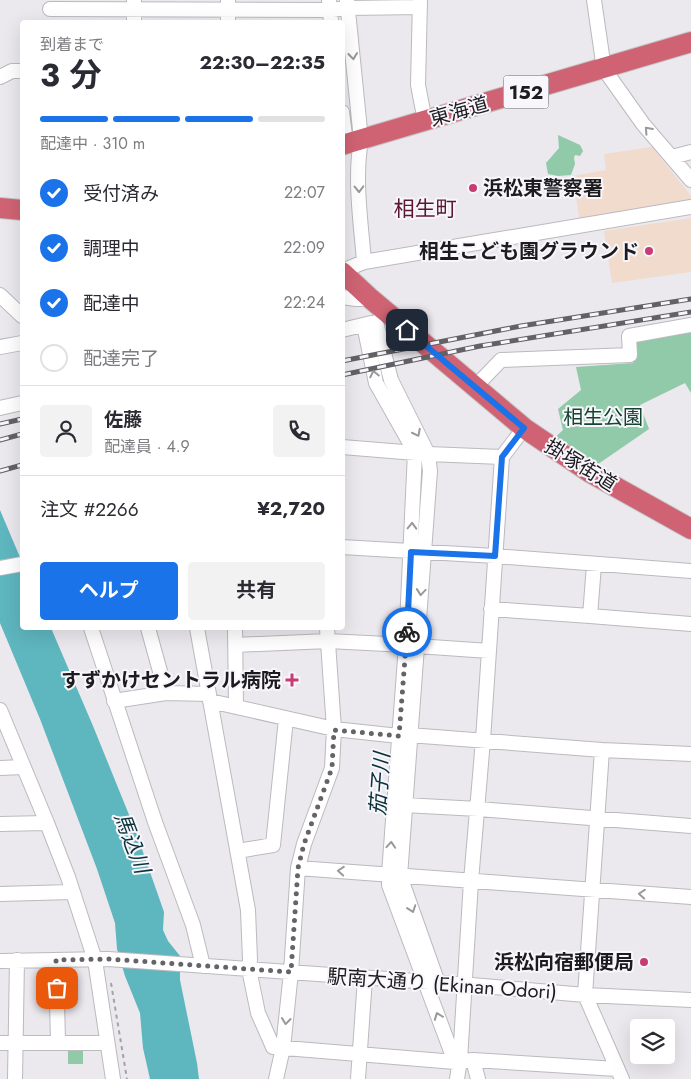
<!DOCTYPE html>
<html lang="ja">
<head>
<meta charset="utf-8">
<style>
  body { margin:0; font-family:Jost,"Noto Sans JP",sans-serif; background:#f2f2f3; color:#2b2b33; height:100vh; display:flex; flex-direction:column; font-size:19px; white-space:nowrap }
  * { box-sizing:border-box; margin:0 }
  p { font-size:16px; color:#7c7c81 }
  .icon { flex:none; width:28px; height:28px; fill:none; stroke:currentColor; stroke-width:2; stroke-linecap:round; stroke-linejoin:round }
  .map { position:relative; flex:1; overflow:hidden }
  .sheet { position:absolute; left:20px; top:20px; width:325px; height:610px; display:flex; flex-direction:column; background:#fff; border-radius:5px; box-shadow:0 5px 20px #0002 }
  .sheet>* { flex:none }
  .buttons { position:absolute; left:630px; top:1019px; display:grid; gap:10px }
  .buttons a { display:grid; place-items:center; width:45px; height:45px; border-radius:5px; background:#fff; box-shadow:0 5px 20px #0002; font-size:25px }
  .pin { position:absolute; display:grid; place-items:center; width:42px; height:42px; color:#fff; margin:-21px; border-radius:10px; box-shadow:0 2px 8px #0006 }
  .courier { position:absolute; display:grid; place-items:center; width:50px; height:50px; margin:-25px; border:4px solid #1a73e8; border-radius:50%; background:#fff; color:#222; box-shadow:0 1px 6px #0007 }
  .head em { font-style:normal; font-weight:700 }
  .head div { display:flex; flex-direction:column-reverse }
  .head { display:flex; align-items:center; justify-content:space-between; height:85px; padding:0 20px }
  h1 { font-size:32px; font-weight:700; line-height:38px }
  .bar { display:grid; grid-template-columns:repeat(4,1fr); gap:8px 5px; align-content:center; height:60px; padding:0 20px }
  .bar i { height:6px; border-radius:4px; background:#e1e1e2 }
  .bar .selected { background:#1a73e8 }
  .bar p { grid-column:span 4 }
  .line { display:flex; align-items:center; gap:12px; padding:0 20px; border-top:1px solid #e1e1e2 }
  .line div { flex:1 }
  .round { display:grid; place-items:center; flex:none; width:52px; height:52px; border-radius:5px; background:#f2f2f3 }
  ol { padding:0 20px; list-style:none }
  li { display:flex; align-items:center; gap:15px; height:55px }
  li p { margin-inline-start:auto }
  li .icon { padding:5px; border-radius:50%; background:#1a73e8; color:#fff; stroke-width:4 }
  li:last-child { color:#7c7c81 }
  li i { width:28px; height:28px; border:2px solid #e1e1e2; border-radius:50% }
  .primary-button { display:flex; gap:10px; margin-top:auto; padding:10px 20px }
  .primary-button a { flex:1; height:58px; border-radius:5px; background:#1a73e8; color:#fff; font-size:20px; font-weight:700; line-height:58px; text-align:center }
  .primary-button a+a { background:#f2f2f3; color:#2b2b33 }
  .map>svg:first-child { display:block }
</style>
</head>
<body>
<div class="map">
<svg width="691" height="1079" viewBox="0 0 691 1079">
  <rect width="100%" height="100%" fill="#ebe8ee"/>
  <path fill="#f0dbcd" d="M652 147 691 196V204L580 223 573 176 606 170 604 154Z
    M691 218V272L612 283 604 231Z"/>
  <path fill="#90caa8" d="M558 135 580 145 583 151 580 156 575 155 574 158 575 164 571 175 558 176 548 174 546 163 559 148Z
    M691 330V393L685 383 640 405 649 429 588 471 549 443 563 430 558 409 581 390 576 367 633 363 635 341Z
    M68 1046H83V1064H68Z"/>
  <path fill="#5eb6bf" d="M0 510 22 562V628H51L93 726 136 832 164 912 163 930 168 941 180 956V980L197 1063 199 1079H150L143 1048 140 1013 125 976 117 949 115 923 97 869 40 719 0 623Z"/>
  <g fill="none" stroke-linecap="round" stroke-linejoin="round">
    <path stroke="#5eb6bf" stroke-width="18" d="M373 340 384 380 394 400
      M416 444 421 462 419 534"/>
    <defs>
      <path id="minor" d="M134 0V22
        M329 0 331 22
        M420 0 418 85 425 121
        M594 0 604 69 643 124 691 180
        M228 1V22
        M347 1 361 140C354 180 361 222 364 262
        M50 9 330 10 348 8 420 7
        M0 77 12 71H22
        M342 112 346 144
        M672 157 691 152
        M342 271 364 262 691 207
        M0 295 22 316
        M342 297 356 299H371
        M376 322 391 380 428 454 430 471 400 876 438 983
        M364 325 376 383 415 452 406 645 389 874V885L455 1062
        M342 330 371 323
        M0 347 22 343
        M475 387 501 360 630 355 629 336 691 325
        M0 408 22 403
        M342 447 428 454 502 457
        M342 547 495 556 691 571
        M594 565 590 616 691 624
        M0 568 22 564
        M491 609 590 616
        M91 628 155 822 193 925 203 966
        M148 628 166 693
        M197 628 248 910 250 960 249 969 258 1013 273 1047 455 1062 473 1060 617 1069
        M235 628 236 707
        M235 645 328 641 406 645
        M417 646 489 651
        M114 701 166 693 209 694
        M210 701 334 729 399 736 409 735 602 750 691 754
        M0 710 47 823 68 877 95 960 113 1079
        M602 750 585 995 622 1079
        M0 768 23 767
        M404 805 478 809 691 826
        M0 824 47 823
        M238 851 273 845 286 719
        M298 868 691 897
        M0 894 72 892
        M56 960 58 1042
        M0 961 108 959 472 985 585 995 691 1000
        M0 1043H107
        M473 1060 478 1079
        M15 1079 17 960
        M276 1079 283 1048 291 972 298 868 304 844 332 768 334 729 327 628
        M358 1079 365 978
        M457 1079 460 1060 471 881 483 740 502 457 524 428"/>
      <path id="highway" d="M342 145 691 42
        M0 208 22 210
        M342 272 371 299 524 428 589 472 691 529"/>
    </defs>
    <use href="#minor" stroke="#bcb9bf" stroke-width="16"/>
    <use href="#highway" stroke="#c4c4c4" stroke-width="22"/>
    <path stroke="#a4a2a6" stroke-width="2" stroke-dasharray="4 4" stroke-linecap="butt" d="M111 983 127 1079"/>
    <use href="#minor" stroke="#fff" stroke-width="14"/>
    <use href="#highway" stroke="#cf6373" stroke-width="20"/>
    <defs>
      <path id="rail" d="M342 361 521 326 691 299
        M342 375 480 346 691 312
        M0 424 22 419
        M0 440 22 434
        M0 471 22 465"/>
    </defs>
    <use href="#rail" stroke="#626165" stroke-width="5"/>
    <use href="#rail" stroke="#f8f6fc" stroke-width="3" stroke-dasharray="9" stroke-linecap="butt"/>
  </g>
  <defs><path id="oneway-chevron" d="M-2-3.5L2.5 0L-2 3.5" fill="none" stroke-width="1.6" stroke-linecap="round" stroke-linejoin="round" transform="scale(1.25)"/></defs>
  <g stroke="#99999a">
    <use href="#oneway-chevron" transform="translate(353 56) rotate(84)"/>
    <use href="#oneway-chevron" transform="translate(648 130) rotate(-132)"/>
    <use href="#oneway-chevron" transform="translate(359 189) rotate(89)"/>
    <use href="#oneway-chevron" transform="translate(374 374) rotate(-102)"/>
    <use href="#oneway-chevron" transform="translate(417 433) rotate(63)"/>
    <use href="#oneway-chevron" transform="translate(412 526) rotate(-88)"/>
    <use href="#oneway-chevron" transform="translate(421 592) rotate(95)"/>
    <use href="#oneway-chevron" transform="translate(391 845) rotate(-86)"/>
    <use href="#oneway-chevron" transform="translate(341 871) rotate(-176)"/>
    <use href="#oneway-chevron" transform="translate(642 894) rotate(-176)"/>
    <use href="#oneway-chevron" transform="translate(412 909) rotate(71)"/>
    <use href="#oneway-chevron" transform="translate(438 1016) rotate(-111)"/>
    <use href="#oneway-chevron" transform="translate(286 1021) rotate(96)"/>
  </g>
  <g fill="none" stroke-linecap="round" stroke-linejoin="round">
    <path stroke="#646367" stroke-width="5" stroke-dasharray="0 9" d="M57 988 56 960 108 959 291 972 298 868 304 844 332 768 334 730 399 736 407 632"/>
    <path stroke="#1a73e8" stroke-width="6" d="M407 632 411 552 495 556 502 457 524 428 407 330"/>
  </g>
  <g fill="#c63c73" stroke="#f8f6fc" stroke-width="2">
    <circle cx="473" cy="188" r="5"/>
    <circle cx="649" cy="251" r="5"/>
    <path d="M289.5 672.5h5v5h5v5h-5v5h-5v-5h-5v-5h5z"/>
    <circle cx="644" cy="962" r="5"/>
  </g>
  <g text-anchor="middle" stroke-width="4" stroke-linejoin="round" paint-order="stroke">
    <rect fill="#f8f6fc" stroke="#5e5d61" stroke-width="1" x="503.5" y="75.5" width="45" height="33" rx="4"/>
    <g font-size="19" font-weight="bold" fill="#1c1c1e">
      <text x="526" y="99">152</text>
    </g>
    <g font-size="20" fill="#1c1c1e" stroke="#f8f6fc">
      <text transform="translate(459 111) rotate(-16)" y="7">東海道</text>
      <text transform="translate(581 465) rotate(32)" y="7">掛塚街道</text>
      <text transform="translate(442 984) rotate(4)" y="7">駅南大通り (Ekinan Odori)</text>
    </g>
    <g font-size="20" font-weight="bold" fill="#1c1c1e" stroke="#f8f6fc" text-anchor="end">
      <text x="483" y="195" text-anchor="start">浜松東警察署</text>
      <text x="639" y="258">相生こども園グラウンド</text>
      <text x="281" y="687">すずかけセントラル病院</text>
      <text x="634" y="969">浜松向宿郵便局</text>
    </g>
    <g font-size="20" fill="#12452d" stroke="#f8f6fc">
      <text x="603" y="424">相生公園</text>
    </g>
    <g font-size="21" fill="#5a1732" stroke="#f8f6fc">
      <text x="425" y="216">相生町</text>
    </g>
    <g font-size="21" font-style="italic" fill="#093439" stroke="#f8f6fc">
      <text transform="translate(380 784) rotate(-86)" y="7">茄子川</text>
      <text transform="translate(132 843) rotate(69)" y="7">馬込川</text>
    </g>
  </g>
</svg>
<div class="buttons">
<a><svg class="icon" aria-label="layers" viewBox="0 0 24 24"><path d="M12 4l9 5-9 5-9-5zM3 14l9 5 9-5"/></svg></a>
</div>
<div class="pin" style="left:57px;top:988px;background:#ea580c"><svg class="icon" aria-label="bag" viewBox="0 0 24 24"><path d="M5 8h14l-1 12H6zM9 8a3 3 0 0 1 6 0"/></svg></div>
<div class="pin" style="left:407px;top:330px;background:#1f2937"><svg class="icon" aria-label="home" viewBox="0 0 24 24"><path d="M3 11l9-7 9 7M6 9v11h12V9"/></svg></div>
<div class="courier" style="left:407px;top:632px"><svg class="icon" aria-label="bike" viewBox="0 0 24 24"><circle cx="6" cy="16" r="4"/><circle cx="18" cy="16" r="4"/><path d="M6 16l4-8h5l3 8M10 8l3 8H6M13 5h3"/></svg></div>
<section class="sheet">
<div class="head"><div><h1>3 分</h1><p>到着まで</p></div><em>22:30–22:35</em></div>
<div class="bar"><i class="selected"></i><i class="selected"></i><i class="selected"></i><i></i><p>配達中 · 310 m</p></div>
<ol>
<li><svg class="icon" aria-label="check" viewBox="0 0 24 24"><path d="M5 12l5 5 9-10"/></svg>受付済み<p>22:07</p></li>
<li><svg class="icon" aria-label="check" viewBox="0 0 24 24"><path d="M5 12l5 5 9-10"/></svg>調理中<p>22:09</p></li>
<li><svg class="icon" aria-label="check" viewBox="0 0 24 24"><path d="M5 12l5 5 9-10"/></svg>配達中<p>22:24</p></li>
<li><i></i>配達完了</li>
</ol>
<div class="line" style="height:90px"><a class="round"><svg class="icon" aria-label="person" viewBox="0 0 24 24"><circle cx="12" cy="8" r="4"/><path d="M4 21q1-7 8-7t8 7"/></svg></a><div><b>佐藤</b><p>配達員 · 4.9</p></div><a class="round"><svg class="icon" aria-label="phone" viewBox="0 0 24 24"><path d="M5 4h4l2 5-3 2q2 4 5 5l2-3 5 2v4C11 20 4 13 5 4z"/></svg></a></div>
<div class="line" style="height:65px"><div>注文 #2266</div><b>¥2,720</b></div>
<div class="primary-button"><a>ヘルプ</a><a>共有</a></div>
</section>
</div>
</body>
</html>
